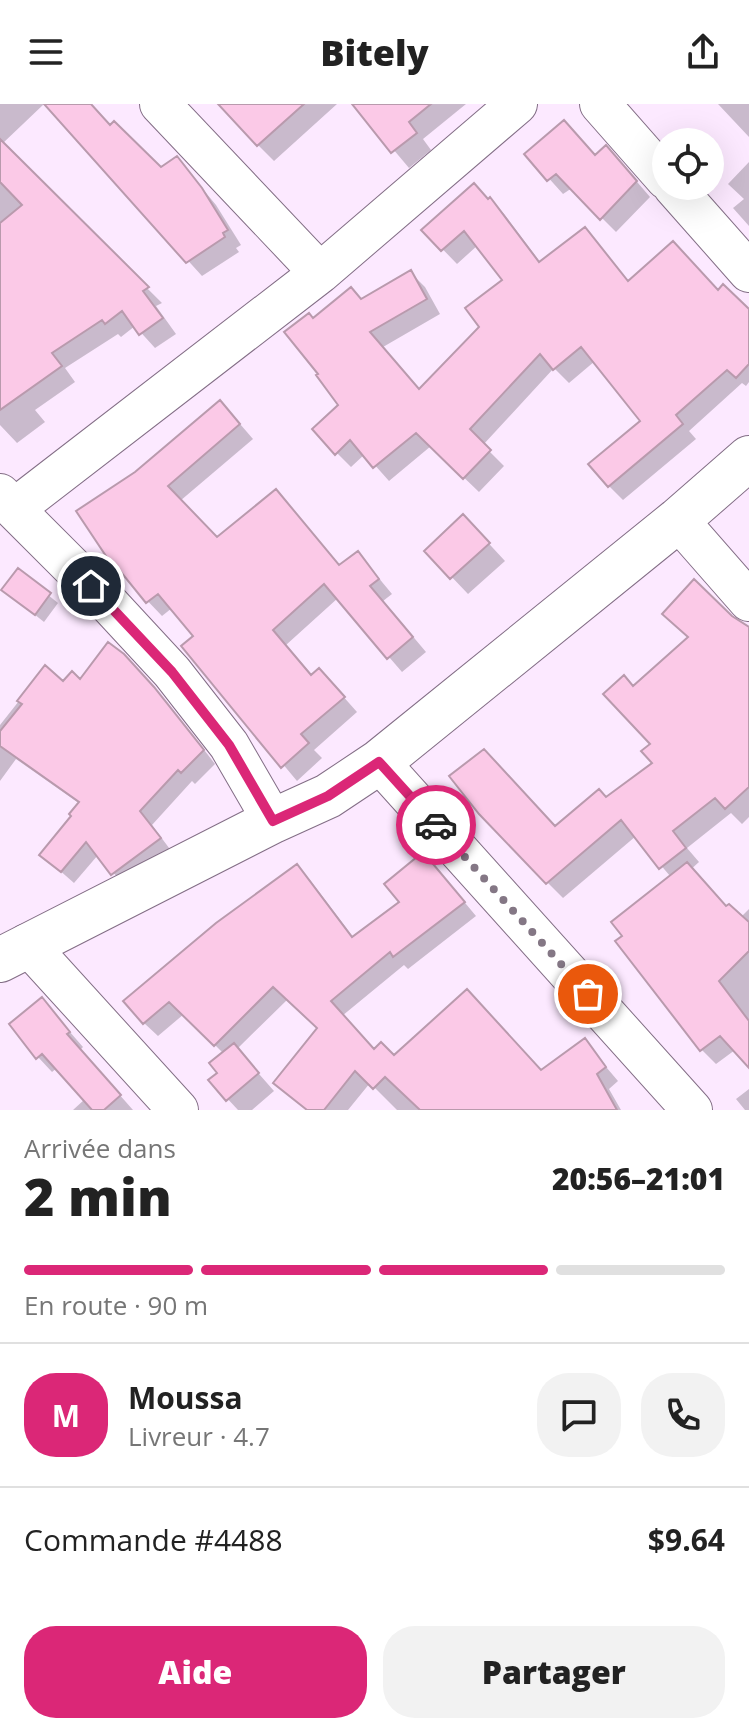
<!DOCTYPE html>
<html lang="fr">
<head>
<meta charset="utf-8">
<style>
  body { margin:0; font-family:"Open Sans",sans-serif; background:#f2f2f2; color:#222; height:100vh; display:flex; flex-direction:column; font-size:30px; white-space:nowrap }
  * { box-sizing:border-box; margin:0 }
  p { font-size:26px; color:#767676 }
  .icon { flex:none; width:44px; height:44px; fill:none; stroke:currentColor; stroke-width:2; stroke-linecap:round; stroke-linejoin:round }
  .map { position:relative; height:1006px; overflow:hidden }
  .sheet { display:flex; flex-direction:column; background:#fff; flex:1 }
  .sheet>* { flex:none }
  .fabs { position:absolute; left:652px; top:24px; display:grid; gap:16px }
  .fabs a { display:grid; place-items:center; width:72px; height:72px; border-radius:50%; background:#fff; box-shadow:0 8px 32px #0002; font-size:40px }
  .pin { position:absolute; display:grid; place-items:center; width:68px; height:68px; color:#fff; margin:-34px; border:4px solid #fff; border-radius:50%; box-shadow:0 2px 8px #0007 }
  .courier { position:absolute; display:grid; place-items:center; width:80px; height:80px; margin:-40px; border:6px solid #db2777; border-radius:50%; background:#fff; color:#222; box-shadow:0 2px 10px #0007 }
  .overview em { font-style:normal; font-weight:800 }
  .overview div { display:flex; flex-direction:column-reverse }
  .overview { display:flex; align-items:center; justify-content:space-between; height:136px; padding:0 24px }
  h1 { font-size:52px; font-weight:800; line-height:60px }
  .bar { display:grid; grid-template-columns:repeat(4,1fr); gap:12px 8px; align-content:center; height:96px; padding:0 24px }
  .bar i { height:10px; border-radius:6px; background:#e0e0e0 }
  .bar .current { background:#db2777 }
  .bar p { grid-column:span 4 }
  .line { display:flex; align-items:center; gap:20px; padding:0 24px; border-top:2px solid #e0e0e0 }
  .line div { flex:1 }
  .round { display:grid; place-items:center; flex:none; width:84px; height:84px; border-radius:32px; background:#f2f2f2 }
  .cta { display:flex; gap:16px; margin-top:auto; padding:16px 24px }
  .cta a { flex:1; height:92px; border-radius:32px; background:#db2777; color:#fff; font-size:32px; font-weight:800; line-height:92px; text-align:center }
  .cta a+a { background:#f2f2f2; color:#222 }
  header { display:flex; justify-content:space-between; align-items:center; height:104px; padding:0 24px; background:#fff; font-size:36px; font-weight:800 }
  .map>svg:first-child { display:block }
</style>
</head>
<body>
<header><svg class="icon" aria-label="menu" viewBox="0 0 24 24"><path d="M4 6h16M4 12h16M4 18h16"/></svg>Bitely<svg class="icon" aria-label="share" viewBox="0 0 24 24"><path d="M12 15V3M7 8l5-5 5 5M5 13v7h14v-7"/></svg></header>
<div class="map">
<svg width="749" height="1006" viewBox="0 0 749 1006">
  <rect width="100%" height="100%" fill="#fce9ff"/>
  <path fill="#0003" d="M0 0H44L2 40 162 199 156 202 176 230 155 244 135 222 121 233 118 230 65 264 75 278 35 306 45 318 17 339 0 321Z
    M46 0H90L111 23 161 66 177 54 216 101 241 141 236 144 239 148 202 172Z
    M244 0H337L274 57 258 41Z
    M355 0H466L423 35 431 46 409 64Z
    M718 0H749V33Z
    M527 50 596 53 620 58 650 93 616 128 572 84 563 90Z
    M749 58V122L733 104 744 95 728 80Z
    M490 96 504 110 541 159 584 125 630 179 718 188 749 208V278L746 282 742 279 689 327 696 335 623 396 609 382 643 317 595 257 569 279 554 264 483 341 504 362 479 388 431 342 389 377 365 350 351 363 337 349 341 301 314 217 362 197 411 169 425 183 440 210 383 243 420 287 481 223 505 177 478 141 457 160 424 126Z
    M234 313 253 335 180 397 217 435 340 463 358 449 392 490 383 497 426 548 402 568 338 494 286 541 313 572 333 581 357 608 314 646 322 654 297 677 184 542 196 532 172 504 162 512 120 468 79 407Z
    M480 430 505 457 468 490 427 447Z
    M18 467 58 499 44 518 4 486Z
    M749 545V713L742 720 731 709 687 744 699 758 676 779 636 732 563 794 547 778 556 724 606 696 655 659 652 640 634 584Z
    M45 564 64 579 137 566 167 598 215 660 195 680 192 677 152 721 172 748 125 782 98 751 74 779 41 750 73 712 80 700 16 655 0 677V621Z
    M297 762 310 776 354 834 402 798 436 764 476 812 408 865 404 861 342 912 375 947 394 954 542 969 584 937 618 977 609 985 621 1006H397L370 979 348 1006H306L276 979 319 925 288 895 237 945 274 987 252 1006H238L211 977 219 969 224 950 184 910 158 932 144 919Z
    M727 804 741 813 749 805V961L735 946 716 960 702 946Z
    M42 896 83 943 80 946 133 1006H73L85 995 57 964 52 968 38 953Z
    M749 985V1006H745L736 995Z"/>
  <path fill="#fbc9e7" stroke="#b99aad" stroke-width="2" d="M44 0H91L110 21 114 17 161 63 177 52 202 84 228 126 223 129 225 133 186 159Z
    M218 0H304L257 42Z
    M352 0H431L409 18 417 29 391 49Z
    M564 16 595 51 606 41 637 77 600 116 556 70 547 77 524 50Z
    M0 35 149 183 143 187 163 214 139 231 122 207 105 220 102 216 52 249 62 262 0 306V119L22 101 0 78Z
    M474 79 488 95 490 93 539 158 585 123 628 177 673 137 718 186 723 180 749 205V260L736 274 727 266 676 311 683 320 608 383 588 360 640 317 581 243 553 266 540 250 470 325 491 346 463 375 416 329 373 364 350 336 335 351 312 325 338 301 316 271 318 270 284 228 309 209 313 214 351 183 361 195 411 166 427 195 370 228 419 285 479 223 465 204 502 176 464 127 441 147 421 126Z
    M220 296 240 320 168 382 217 433 276 385 339 461 358 447 379 475 370 482 413 533 387 555 324 480 273 526 311 571 319 564 345 593 301 630 309 639 281 664 181 542 193 532 158 490 146 499 121 468 118 470 76 407 135 368Z
    M463 410 490 439 450 475 424 447Z
    M18 464 51 489 35 511 1 486Z
    M694 475 732 512 749 523V683L725 705 715 694 673 727 686 744 659 765 621 716 546 780 479 710 449 672 484 645 555 722 599 685 606 693 652 659 641 647 650 640 603 590 624 571 633 582 688 533 662 510Z
    M108 538 124 550 154 583 204 646 181 669 178 666 140 707 161 734 111 771 86 738 61 768 39 751 71 712 69 710 79 698 0 642V627L22 600 17 597 45 561 63 577 72 567 80 575Z
    M423 748 465 798 393 853 390 848 331 897 374 945 381 938 394 951 467 885 541 966 585 934 606 963 597 970 617 1006H420L385 973 373 985 355 967 324 1006H307L273 979 317 924 273 883 214 942 169 898 143 920 123 897 216 819 297 760 352 833 399 798 384 780Z
    M687 758 726 802 729 800 749 818V847L719 877 749 917V964L720 932 700 947 615 837 622 832 611 818Z
    M42 893 70 928 67 930 121 991 104 1006H92L42 950 36 955 9 920Z
    M234 939 259 969 226 997 208 976 217 969 209 959Z"/>
  <g fill="none" stroke-linecap="round" stroke-linejoin="round">
    <defs>
      <path id="minor" d="M160 0 320 169
        M600 0 666 75
        M673 82 749 168
        M0 390 14 405 320 169 517 0
        M14 405 110 501 172 568 229 641 273 717
        M678 416 749 497
        M379 658 692 1006
        M27 840 178 1006"/>
      <path id="tertiary" d="M0 856 273 717 328 692 379 658 678 416 749 354"/>
    </defs>
    <use href="#minor" stroke="#836e86" stroke-width="42"/>
    <use href="#tertiary" stroke="#836e86" stroke-width="46"/>
    <use href="#minor" stroke="#fff" stroke-width="40"/>
    <use href="#tertiary" stroke="#fff" stroke-width="44"/>
  </g>
  <g fill="none" stroke-linecap="round" stroke-linejoin="round">
    <path stroke="#847785" stroke-width="8" stroke-dasharray="0 14.4" d="M436 721 588 890"/>
    <path stroke="#db2777" stroke-width="10" d="M91 482 172 568 229 641 273 717 328 692 379 658 436 721"/>
  </g>
</svg>
<div class="fabs">
<a><svg class="icon" aria-label="locate" viewBox="0 0 24 24"><circle cx="12" cy="12" r="6"/><path d="M12 2v4M12 18v4M2 12h4M18 12h4"/></svg></a>
</div>
<div class="pin" style="left:588px;top:890px;background:#ea580c"><svg class="icon" aria-label="bag" viewBox="0 0 24 24"><path d="M5 8h14l-1 12H6zM9 8a3 3 0 0 1 6 0"/></svg></div>
<div class="pin" style="left:91px;top:482px;background:#1f2937"><svg class="icon" aria-label="home" viewBox="0 0 24 24"><path d="M3 11l9-7 9 7M6 9v11h12V9"/></svg></div>
<div class="courier" style="left:436px;top:721px"><svg class="icon" aria-label="car" viewBox="0 0 24 24"><path d="M5 17H2v-5l4-1 3-4h7l3 4 3 1v5h-3M9 17h6M6 11h13"/><circle cx="7" cy="17" r="2"/><circle cx="17" cy="17" r="2"/></svg></div>
</div>
<section class="sheet">
<div class="overview"><div><h1>2 min</h1><p>Arrivée dans</p></div><em>20:56–21:01</em></div>
<div class="bar"><i class="current"></i><i class="current"></i><i class="current"></i><i></i><p>En route · 90 m</p></div>
<div class="line" style="height:144px"><b class="round" style="background:#db2777;color:#fff">M</b><div><b>Moussa</b><p>Livreur · 4.7</p></div><a class="round"><svg class="icon" aria-label="chat" viewBox="0 0 24 24"><path d="M4 5h16v11H9l-5 4z"/></svg></a><a class="round"><svg class="icon" aria-label="phone" viewBox="0 0 24 24"><path d="M5 4h4l2 5-3 2q2 4 5 5l2-3 5 2v4C11 20 4 13 5 4z"/></svg></a></div>
<div class="line" style="height:104px"><div>Commande #4488</div><b>$9.64</b></div>
<div class="cta"><a>Aide</a><a>Partager</a></div>
</section>
</body>
</html>
